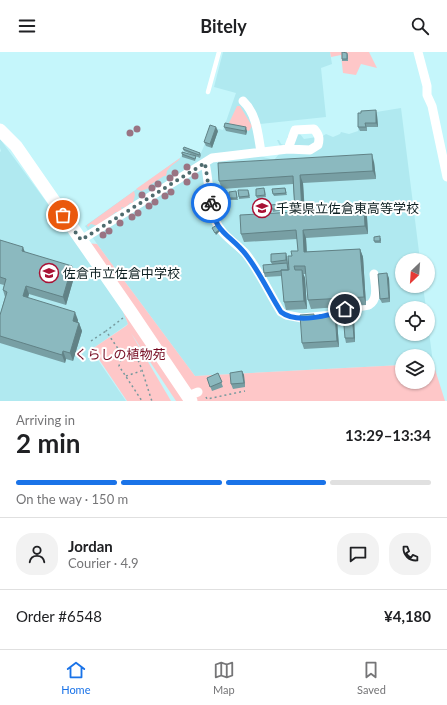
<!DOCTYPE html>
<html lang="en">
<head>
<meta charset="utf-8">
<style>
  body { margin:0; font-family:Lato,"Noto Sans JP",sans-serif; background:#f2f2f2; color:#202124; height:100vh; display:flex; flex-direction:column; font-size:15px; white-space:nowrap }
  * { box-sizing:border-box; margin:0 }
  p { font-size:13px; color:#757577 }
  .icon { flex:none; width:22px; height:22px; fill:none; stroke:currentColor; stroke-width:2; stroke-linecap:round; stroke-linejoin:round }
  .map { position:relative; height:349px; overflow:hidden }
  .panel { display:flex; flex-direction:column; background:#fff; flex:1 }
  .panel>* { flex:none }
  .needle { width:26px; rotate:205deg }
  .tools { position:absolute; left:395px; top:201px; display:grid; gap:8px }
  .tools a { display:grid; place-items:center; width:40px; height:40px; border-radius:50%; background:#fff; box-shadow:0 1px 3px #0004; font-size:20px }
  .pin { position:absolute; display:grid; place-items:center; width:34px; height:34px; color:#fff; margin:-17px; border:2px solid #fff; border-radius:50%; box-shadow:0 1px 4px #0007 }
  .courier { position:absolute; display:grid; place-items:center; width:40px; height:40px; margin:-20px; border:3px solid #1a73e8; border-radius:50%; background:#fff; color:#222; box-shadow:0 1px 5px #0007 }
  .summary em { font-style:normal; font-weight:700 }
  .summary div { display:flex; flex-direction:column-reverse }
  .summary { display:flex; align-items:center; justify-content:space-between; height:68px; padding:0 16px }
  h1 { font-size:26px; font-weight:700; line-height:30px }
  .bar { display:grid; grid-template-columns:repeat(4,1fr); gap:6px 4px; align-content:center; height:48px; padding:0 16px }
  .bar i { height:5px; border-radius:3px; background:#e0e0e0 }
  .bar .on { background:#1a73e8 }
  .bar p { grid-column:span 4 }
  .line { display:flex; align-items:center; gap:10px; padding:0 16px; border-top:1px solid #e0e0e0 }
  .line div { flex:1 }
  .round { display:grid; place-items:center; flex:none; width:42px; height:42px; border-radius:16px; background:#f2f2f2 }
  header { display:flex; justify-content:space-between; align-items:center; height:52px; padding:0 16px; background:#fff; font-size:18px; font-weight:700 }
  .dock { display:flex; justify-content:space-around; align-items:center; height:56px; border-top:1px solid #e0e0e0; background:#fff; font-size:11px; color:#757577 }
  .dock a { display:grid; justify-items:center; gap:2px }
  .dock .on { color:#1a73e8 }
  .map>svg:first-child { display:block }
</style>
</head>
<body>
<header><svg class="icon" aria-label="menu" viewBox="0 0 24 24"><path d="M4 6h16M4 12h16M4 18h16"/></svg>Bitely<svg class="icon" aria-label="search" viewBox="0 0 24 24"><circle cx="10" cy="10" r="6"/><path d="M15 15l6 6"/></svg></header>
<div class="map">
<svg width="447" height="349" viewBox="0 0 447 349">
  <rect width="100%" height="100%" fill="#c5f6fb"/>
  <path fill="#b0e9f0" d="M223 0H330L332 12 321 16 326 65 260 72V104L274 108 279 102 281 96 277 88H279L281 92 284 93 287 91V85L290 83 300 82 304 87 323 84 326 82 333 85 340 82 341 80 349 82 358 79V63L401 56 420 208H402V234H423L426 256H402V282H428V272L433 311 428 312V304H402V313L195 324 97 192 85 174 180 106 185 96 201 101 212 75 223 78 236 41 214 35Z
    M0 87 76 190 120 252 128 272 92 297 98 308 126 349H0V100L1 99 0 96Z"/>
  <path fill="#fec7c8" d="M330 0H369L377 16 361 12 356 23 343 21 341 3 331 5Z
    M237 54H240L252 74 249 79 230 74 229 71Z
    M180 106 179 108 171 114 167 119 166 124H164L150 133 149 136 141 139 136 137Z
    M134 139 135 143 133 151H130L125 156 121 155 122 157 120 160H116L98 174 91 172 88 175 87 173Z
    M76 190 97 192 195 324 402 313V330H428V312L433 311 445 349H176L131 281 171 349H127L92 297 126 274 128 272 120 252Z"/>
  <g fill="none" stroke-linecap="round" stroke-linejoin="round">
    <path stroke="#76999d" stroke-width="1.5" stroke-dasharray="2 3" stroke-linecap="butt" d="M123 266 106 279 121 301 122 304 119 314 142 349
      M91 289 106 279
      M121 301C126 302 132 301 136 305 140 308 149 342 152 349
      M126 324 141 319
      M206 345 207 347 245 339"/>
    <path stroke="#fff" stroke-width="4.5" d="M208 40 219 0"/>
    <path stroke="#fff" stroke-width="9" d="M418 0 427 34V43L432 54 447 125
      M243 49C257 62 258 83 261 100
      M205 111C209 127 209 155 215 168 221 183 236 191 246 202 260 220 269 241 281 260L286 263 302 266 332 263 345 257 369 253C379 247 375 232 374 222
      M81 188 212 106 288 97 310 98 318 93C320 86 319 83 314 77L295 78 288 97
      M188 344 198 340"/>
    <path stroke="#fff" stroke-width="13" d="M0 78 16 94 131 260 191 349"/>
  </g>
  <g fill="#997483">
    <circle cx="137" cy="77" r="3.5"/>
    <circle cx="130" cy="81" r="3.5"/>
    <circle cx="187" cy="115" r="3.5"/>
    <circle cx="175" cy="121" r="3.5"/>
    <circle cx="195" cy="124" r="3.5"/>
    <circle cx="170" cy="126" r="3.5"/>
    <circle cx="187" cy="130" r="3.5"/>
    <circle cx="158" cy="132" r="3.5"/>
    <circle cx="152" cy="136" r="3.5"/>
    <circle cx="171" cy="140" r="3.5"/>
    <circle cx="142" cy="143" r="3.5"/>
    <circle cx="165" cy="144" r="3.5"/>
    <circle cx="155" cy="150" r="3.5"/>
    <circle cx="149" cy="154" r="3.5"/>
    <circle cx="138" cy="161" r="3.5"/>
    <circle cx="132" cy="165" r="3.5"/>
    <circle cx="120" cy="171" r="3.5"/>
    <circle cx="109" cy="179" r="3.5"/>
    <circle cx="103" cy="183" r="3.5"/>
  </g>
  <path fill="#789fa4" d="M347 1 348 3V9H342V7Z
    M377 63 378 75H367V79H360L358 75Z
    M224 75 247 79 246 83 226 79Z
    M218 79 212 96 206 94 204 90Z
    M183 97 200 101 201 103 200 106 184 99Z
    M182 102 196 106 195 109 182 105Z
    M374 110 376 127 303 131 305 160 364 156 367 165 368 182 306 186 307 200 360 197 363 205 366 253 311 257 308 248 306 222H303L305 226 307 257 286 258 284 250 282 224 265 225 264 221 272 212 271 210 287 205 288 213 289 215 292 204 298 199 297 187 244 190 241 182 261 162 260 160 267 154V162L295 160 293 132 222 137 219 129Z
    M285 136 287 143 274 144 273 142Z
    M265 138 266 145 257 146 256 144Z
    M236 139 238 148H230L229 146Z
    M226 140 227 148H219L218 146Z
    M249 140 250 146 239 147V145Z
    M279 155 280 159 273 160 272 157Z
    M381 186V191H375L374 189Z
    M0 188 25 200 75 222 66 253 29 242 28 246 78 268V270L79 271 82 279 73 309 66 307 65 311 0 291V263L5 245 3 238 4 233 0 232Z
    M389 226 390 250 382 251 380 247Z
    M352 260 354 265 355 290 346 291 345 286Z
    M335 262 337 268 339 295 304 297 302 291 315 266H319Z
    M242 319 244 323 245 335 233 337 231 332Z
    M218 321 223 335 212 339 207 326Z"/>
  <path fill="#618286" d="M376 58 377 63 378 75 376 71Z
    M216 75 218 79 212 96 210 92Z
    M246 75 247 79 246 83 245 79Z
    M372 102 374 110 376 127 373 119Z
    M300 123 303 131 305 168 302 160Z
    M364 156 367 165 368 182 365 174Z
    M220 177V179L216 183 215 181Z
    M303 178 306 186 307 208 304 200Z
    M23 195 26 203 22 199Z
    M360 197 363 205 366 253 364 245Z
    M286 201 287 205 288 213 286 208Z
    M72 214 75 222 66 253 63 245Z
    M302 218 305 226 307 257 304 249Z
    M387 221 389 226 390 250 389 246Z
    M26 234 29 242 26 252 23 244Z
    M75 260 78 268 76 277 73 269Z
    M352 260 354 265 355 290 354 286Z
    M335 262 337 268 339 295 337 289Z
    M79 271 82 279 73 309 70 301Z
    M63 299 66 307 65 311 62 303Z
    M242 319 244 323 245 335 244 331Z"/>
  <path fill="#8bb9bf" stroke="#618286" d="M342 0 347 1V7H342Z
    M376 58V71H365L366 75H358V61H361V59Z
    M225 71 246 75 245 79 224 75Z
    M210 73 216 75 210 92 204 90Z
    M184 95 200 101 199 103 183 97Z
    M182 100 196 104 195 107 182 102Z
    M372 102 373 119 300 123 302 160 364 156 365 174 303 178 304 200 360 197 364 245 308 248 305 214H294L295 218H302L304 249 284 250 281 218H289L288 204H292L291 199H298L296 178 241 182 240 163 295 160 293 124 219 129 218 111Z
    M264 136 265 143 256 144V137Z
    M285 136 286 141 273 142 272 137Z
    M218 138H226V146H218Z
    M238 138H248L249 144 239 145Z
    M236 139 237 146H229V140Z
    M266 151 267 160H260L259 152Z
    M279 152V157H272L271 153Z
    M217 173 220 177 215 181 212 176Z
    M380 184V189H374V185Z
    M0 188 23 195 22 199 72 214 63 245 26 234 23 244 75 260 73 269 79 271 70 301 63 299 62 303 0 284V263L7 240 3 238 6 227 0 225Z
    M286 201V208L271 210V202Z
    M287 211 288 218H281V219L264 221 263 213Z
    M387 221 389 246 380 247 378 222Z
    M352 260 354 286H345L343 261Z
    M314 262V266H319V263L335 262 337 289 302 291 300 263Z
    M242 319 244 331 231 332 230 321Z
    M218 321 222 330 210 335 207 326Z"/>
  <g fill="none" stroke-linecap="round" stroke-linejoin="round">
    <path stroke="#4e6b6e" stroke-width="4" stroke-dasharray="0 7.2" d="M63 163 81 188 205 111 211 151"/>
    <path stroke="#1a73e8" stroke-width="5" d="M211 151C215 183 231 182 247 204 260 221 269 241 281 260 296 272 330 264 345 257"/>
  </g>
  <defs>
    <symbol id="school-ring" viewBox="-11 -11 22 22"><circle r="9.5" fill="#fff" stroke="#a81134" stroke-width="1.5"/><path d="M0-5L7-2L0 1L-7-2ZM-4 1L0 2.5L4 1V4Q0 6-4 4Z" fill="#a81134"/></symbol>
  </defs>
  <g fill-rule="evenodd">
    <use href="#school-ring" x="251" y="145" width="22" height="22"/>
    <use href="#school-ring" x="38" y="210" width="22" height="22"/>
  </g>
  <g text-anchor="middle" stroke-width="4" stroke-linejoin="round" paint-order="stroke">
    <g font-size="13" fill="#0e2022" stroke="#fff" text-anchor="start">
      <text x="276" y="161">千葉県立佐倉東高等学校</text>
      <text x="63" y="226">佐倉市立佐倉中学校</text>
    </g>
    <g font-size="13" fill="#750a21" stroke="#fff">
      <text x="120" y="307">くらしの植物苑</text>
    </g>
  </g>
</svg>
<div class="tools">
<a><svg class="needle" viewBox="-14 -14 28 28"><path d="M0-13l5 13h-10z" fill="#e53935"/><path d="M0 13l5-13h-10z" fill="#757577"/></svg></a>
<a><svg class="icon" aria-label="locate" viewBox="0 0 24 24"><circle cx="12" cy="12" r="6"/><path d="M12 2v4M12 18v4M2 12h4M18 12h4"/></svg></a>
<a><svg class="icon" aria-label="layers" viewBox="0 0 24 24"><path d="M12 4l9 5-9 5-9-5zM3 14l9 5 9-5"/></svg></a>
</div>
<div class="pin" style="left:63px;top:163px;background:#ea580c"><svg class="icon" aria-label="bag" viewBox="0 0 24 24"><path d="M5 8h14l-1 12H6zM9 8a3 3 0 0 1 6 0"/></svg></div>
<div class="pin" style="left:345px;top:257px;background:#1f2937"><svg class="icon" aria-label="home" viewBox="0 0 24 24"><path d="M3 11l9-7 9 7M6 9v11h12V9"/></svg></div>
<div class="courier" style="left:211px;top:151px"><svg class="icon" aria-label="bike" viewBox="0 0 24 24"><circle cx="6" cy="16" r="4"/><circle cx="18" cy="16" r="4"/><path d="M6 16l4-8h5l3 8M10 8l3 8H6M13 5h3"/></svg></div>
</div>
<section class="panel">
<div class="summary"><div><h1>2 min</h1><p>Arriving in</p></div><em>13:29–13:34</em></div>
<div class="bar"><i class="on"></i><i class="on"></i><i class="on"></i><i></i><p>On the way · 150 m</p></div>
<div class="line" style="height:72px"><a class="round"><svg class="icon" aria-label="person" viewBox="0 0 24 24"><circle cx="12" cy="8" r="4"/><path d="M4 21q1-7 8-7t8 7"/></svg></a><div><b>Jordan</b><p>Courier · 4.9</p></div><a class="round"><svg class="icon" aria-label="chat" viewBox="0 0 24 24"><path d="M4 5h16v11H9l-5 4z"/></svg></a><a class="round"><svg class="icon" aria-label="phone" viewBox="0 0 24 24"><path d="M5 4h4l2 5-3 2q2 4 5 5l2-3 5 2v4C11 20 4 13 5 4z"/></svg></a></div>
<div class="line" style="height:52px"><div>Order #6548</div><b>¥4,180</b></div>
</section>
<nav class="dock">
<a class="on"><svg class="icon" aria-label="home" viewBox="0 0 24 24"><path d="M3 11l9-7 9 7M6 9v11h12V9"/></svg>Home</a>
<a><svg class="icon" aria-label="map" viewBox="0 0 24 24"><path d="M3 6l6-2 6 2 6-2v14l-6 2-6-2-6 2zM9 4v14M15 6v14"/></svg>Map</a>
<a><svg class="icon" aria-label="saved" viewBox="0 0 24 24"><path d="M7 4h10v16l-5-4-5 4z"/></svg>Saved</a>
</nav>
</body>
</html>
